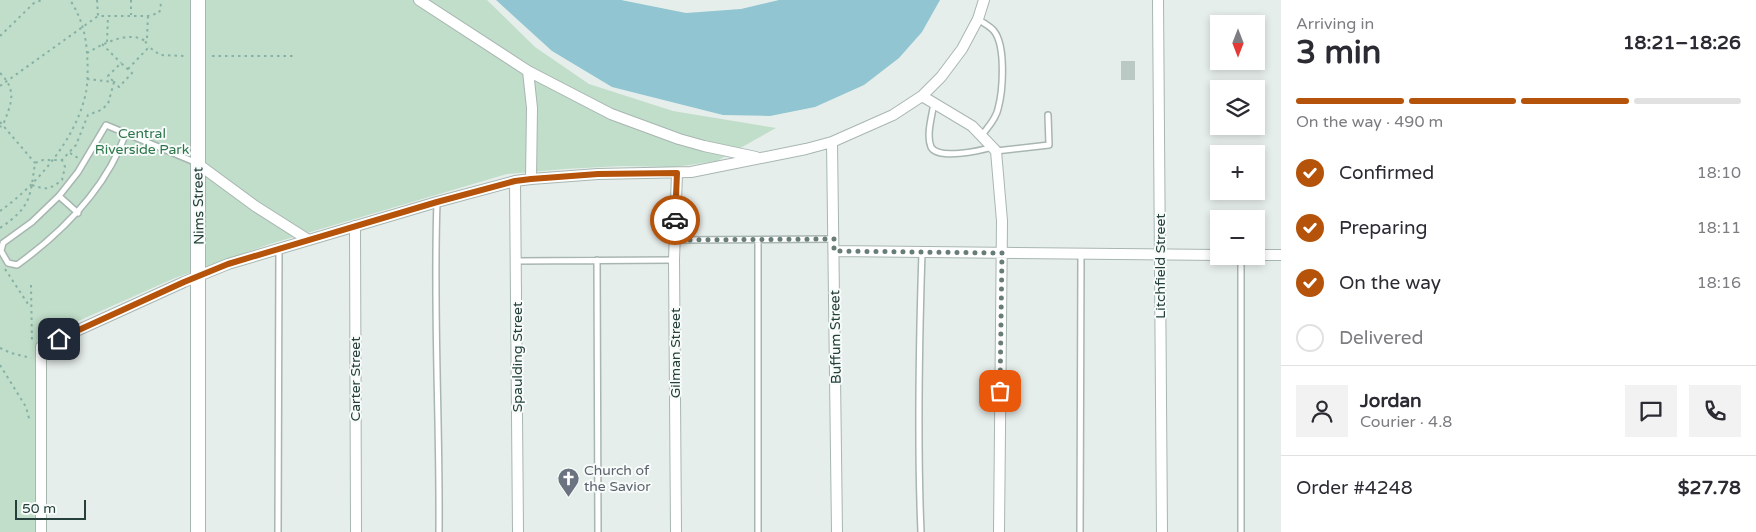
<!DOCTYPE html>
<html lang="en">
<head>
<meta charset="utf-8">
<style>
  body { margin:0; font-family:"Varela Round",sans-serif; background:#f2f2f3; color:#2b2b33; height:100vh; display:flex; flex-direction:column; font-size:19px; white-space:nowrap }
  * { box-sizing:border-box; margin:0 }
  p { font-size:16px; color:#7c7c81 }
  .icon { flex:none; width:28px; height:28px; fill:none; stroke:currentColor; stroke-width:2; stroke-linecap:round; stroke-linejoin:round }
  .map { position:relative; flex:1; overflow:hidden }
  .drawer { display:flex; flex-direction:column; background:#fff; width:475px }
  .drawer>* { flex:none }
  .needle { width:32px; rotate:180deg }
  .buttons { position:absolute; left:1210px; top:15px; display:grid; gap:10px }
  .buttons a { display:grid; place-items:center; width:55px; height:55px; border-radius:0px; background:#fff; box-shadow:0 2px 8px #0003; font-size:25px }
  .scale { position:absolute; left:15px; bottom:12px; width:71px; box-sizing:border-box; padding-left:5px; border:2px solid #25403a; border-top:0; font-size:14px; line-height:18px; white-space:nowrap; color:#25403a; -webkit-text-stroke:4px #f7fbf9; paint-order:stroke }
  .pin { position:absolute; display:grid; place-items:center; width:42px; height:42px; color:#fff; margin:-21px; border-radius:10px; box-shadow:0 2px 8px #0006 }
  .courier { position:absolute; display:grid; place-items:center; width:50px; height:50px; margin:-25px; border:4px solid #b45309; border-radius:50%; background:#fff; color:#222; box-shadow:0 1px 6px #0007 }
  .overview em { font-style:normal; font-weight:700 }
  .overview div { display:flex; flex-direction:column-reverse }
  .overview { display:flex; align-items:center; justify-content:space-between; height:85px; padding:0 15px }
  h1 { font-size:32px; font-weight:700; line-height:38px }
  .bar { display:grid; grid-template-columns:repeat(4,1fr); gap:8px 5px; align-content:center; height:60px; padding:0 15px }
  .bar i { height:6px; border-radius:4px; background:#e1e1e2 }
  .bar .current { background:#b45309 }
  .bar p { grid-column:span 4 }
  .line { display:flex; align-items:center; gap:12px; padding:0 15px; border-top:1px solid #e1e1e2 }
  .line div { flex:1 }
  .round { display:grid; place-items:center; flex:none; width:52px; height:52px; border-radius:0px; background:#f2f2f3 }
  ol { padding:0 15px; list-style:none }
  li { display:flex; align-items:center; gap:15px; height:55px }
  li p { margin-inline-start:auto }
  li .icon { padding:5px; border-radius:50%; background:#b45309; color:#fff; stroke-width:4 }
  li:last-child { color:#7c7c81 }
  li i { width:28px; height:28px; border:2px solid #e1e1e2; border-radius:50% }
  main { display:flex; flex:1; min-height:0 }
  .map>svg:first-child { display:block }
</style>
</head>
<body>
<main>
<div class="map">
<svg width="1281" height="532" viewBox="0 0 1281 532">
  <rect width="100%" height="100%" fill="#e6eeeb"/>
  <path fill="#c0dec9" d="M0 0H487L535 47 589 84 673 111 776 128 717 161 675 167 622 166 565 169 507 174 270 244 175 278 38 339 35 357 36 532H0Z"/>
  <path fill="#90c5d1" d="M496 0H621L686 13 741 9 779 0H940L922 32 899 58 864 85 815 107 770 116 723 115 612 87 552 51Z"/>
  <path fill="#bbc9c4" d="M1121 61H1135V80H1121Z"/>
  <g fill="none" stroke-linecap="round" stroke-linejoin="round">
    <defs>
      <path id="service" d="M978 19C983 23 990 26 994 31 1006 46 1003 91 998 109 996 119 988 127 982 135
        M934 103C932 116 926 135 931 147 938 160 980 151 992 147
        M126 133C106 189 64 231 17 265L8 263 1 251 3 243 32 222 59 196 78 172 106 125 197 163
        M996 151 1049 145 1048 115
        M59 196 78 213
        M437 202C433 312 440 422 439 532
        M675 240 833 239
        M758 240V532
        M597 260 598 532
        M516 261 674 260
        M278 532 279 248
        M921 532C917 439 919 345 922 252
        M1080 532 1081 254
        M1241 532V256"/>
      <path id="minor" d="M419 0 528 71 611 114 679 139 704 146 756 157
        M1158 0 1162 532
        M528 71 532 108 531 179
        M922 96 972 126 996 151 1002 221 999 532
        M832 142 837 532
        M198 164 255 206 307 239
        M515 181 518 532
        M355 226 356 532
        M834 251 1219 255
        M1256 255H1281
        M41 532V347L184 282 228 264 437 202 515 181 531 179 598 174 691 172 806 149 832 142 893 115 922 96 941 77 962 49 978 19 984 0
        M676 532 674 260 677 173"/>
      <path id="tertiary" d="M198 0V532"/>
    </defs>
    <use href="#service" stroke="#a8b6b2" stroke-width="8"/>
    <use href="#minor" stroke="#a8b6b2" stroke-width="12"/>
    <use href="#tertiary" stroke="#a8b6b2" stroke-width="16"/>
    <path stroke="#87b1a5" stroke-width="2" stroke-dasharray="2.5 4" stroke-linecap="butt" d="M97 0 98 16H148L159 13 161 7 160 0
      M131 0V15
      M148 16 147 38 145 41 149 47
      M0 36 34 3 42 0
      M107 42 108 16
      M102 44 121 63
      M87 53C102 44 129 30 145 41
      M212 56H294
      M128 69 149 47 160 55 184 56
      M0 73C18 91 11 104 3 125L0 127
      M87 79 114 82 119 87 132 73 121 63 108 76 114 82
      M0 86 98 16
      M0 122 35 163
      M70 153 78 158
      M32 185C46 190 49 190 62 180L65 167 62 160
      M0 211C37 185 77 138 86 92 88 80 88 66 87 54 86 34 81 17 70 0
      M0 228C31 207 30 198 35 163L43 160H62L76 145 88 115 101 110 108 104 114 82
      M5 269 30 307
      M31 285 32 343
      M0 348 11 353 31 358
      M0 365 26 407 30 422"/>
    <use href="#service" stroke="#fff" stroke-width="5"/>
    <use href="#minor" stroke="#fff" stroke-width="10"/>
    <use href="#tertiary" stroke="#fff" stroke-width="14"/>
  </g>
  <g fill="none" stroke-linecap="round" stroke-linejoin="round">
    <path stroke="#697d78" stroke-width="5" stroke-dasharray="0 9" d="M675 220 674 240 834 239V251L1002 253 1000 391"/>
    <path stroke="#b45309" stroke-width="6" d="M59 339 184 282 228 264 437 202 515 181 531 179 598 174 677 173 675 220"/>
  </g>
  <defs>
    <symbol id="church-pin" viewBox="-11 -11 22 30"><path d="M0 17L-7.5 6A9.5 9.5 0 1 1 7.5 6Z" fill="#6b7280" stroke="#f7fbf9"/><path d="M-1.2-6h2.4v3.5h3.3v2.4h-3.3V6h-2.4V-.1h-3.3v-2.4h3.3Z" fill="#fff"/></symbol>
  </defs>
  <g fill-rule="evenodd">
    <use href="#church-pin" x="556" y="466" width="25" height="34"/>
  </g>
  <g text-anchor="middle" stroke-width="4" stroke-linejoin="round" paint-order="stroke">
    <g font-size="14" fill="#30764d" stroke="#f7fbf9">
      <text x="142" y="138">Central<tspan x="142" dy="16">Riverside Park</tspan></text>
    </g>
    <g font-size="14" fill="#25403a" stroke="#f7fbf9">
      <text transform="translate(198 206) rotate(-91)" y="5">Nims Street</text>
      <text transform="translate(1160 266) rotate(-90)" y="5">Litchfield Street</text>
      <text transform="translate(835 337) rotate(-91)" y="5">Buffum Street</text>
      <text transform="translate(675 353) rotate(-90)" y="5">Gilman Street</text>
      <text transform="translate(517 357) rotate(-90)" y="5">Spaulding Street</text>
      <text transform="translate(355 379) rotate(-90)" y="5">Carter Street</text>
    </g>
    <g font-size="14" fill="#5b616d" stroke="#f7fbf9" text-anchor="start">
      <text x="584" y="475">Church of<tspan x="584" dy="16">the Savior</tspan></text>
    </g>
  </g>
</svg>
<div class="buttons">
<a><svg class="needle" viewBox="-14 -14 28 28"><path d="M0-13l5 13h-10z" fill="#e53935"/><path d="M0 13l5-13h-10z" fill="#7c7c81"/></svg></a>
<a><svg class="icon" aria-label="layers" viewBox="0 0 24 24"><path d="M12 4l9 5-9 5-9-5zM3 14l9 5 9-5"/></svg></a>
<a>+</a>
<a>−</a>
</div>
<div class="scale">50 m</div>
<div class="pin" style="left:1000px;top:391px;background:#ea580c"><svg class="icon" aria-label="bag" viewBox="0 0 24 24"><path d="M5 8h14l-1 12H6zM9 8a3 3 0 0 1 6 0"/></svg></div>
<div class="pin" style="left:59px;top:339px;background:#1f2937"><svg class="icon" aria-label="home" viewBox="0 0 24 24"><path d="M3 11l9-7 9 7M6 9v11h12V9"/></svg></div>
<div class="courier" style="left:675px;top:220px"><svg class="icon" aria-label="car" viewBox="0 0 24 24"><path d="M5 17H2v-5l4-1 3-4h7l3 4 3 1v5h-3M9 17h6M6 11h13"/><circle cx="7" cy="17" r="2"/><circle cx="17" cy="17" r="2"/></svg></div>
</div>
<section class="drawer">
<div class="overview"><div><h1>3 min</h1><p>Arriving in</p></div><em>18:21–18:26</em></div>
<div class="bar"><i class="current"></i><i class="current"></i><i class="current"></i><i></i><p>On the way · 490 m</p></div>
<ol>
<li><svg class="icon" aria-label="check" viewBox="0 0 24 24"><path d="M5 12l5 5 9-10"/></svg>Confirmed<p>18:10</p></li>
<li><svg class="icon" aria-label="check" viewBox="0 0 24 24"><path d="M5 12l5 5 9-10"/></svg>Preparing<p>18:11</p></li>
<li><svg class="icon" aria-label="check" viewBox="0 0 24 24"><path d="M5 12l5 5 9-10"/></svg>On the way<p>18:16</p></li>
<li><i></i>Delivered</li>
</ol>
<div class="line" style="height:90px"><a class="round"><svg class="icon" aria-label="person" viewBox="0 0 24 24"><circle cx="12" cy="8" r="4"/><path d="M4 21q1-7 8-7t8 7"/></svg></a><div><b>Jordan</b><p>Courier · 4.8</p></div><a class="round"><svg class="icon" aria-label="chat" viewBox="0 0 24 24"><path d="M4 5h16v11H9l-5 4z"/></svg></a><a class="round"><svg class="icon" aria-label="phone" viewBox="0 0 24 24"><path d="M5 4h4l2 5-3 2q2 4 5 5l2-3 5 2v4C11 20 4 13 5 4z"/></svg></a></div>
<div class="line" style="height:65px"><div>Order #4248</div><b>$27.78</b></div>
</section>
</main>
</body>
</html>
